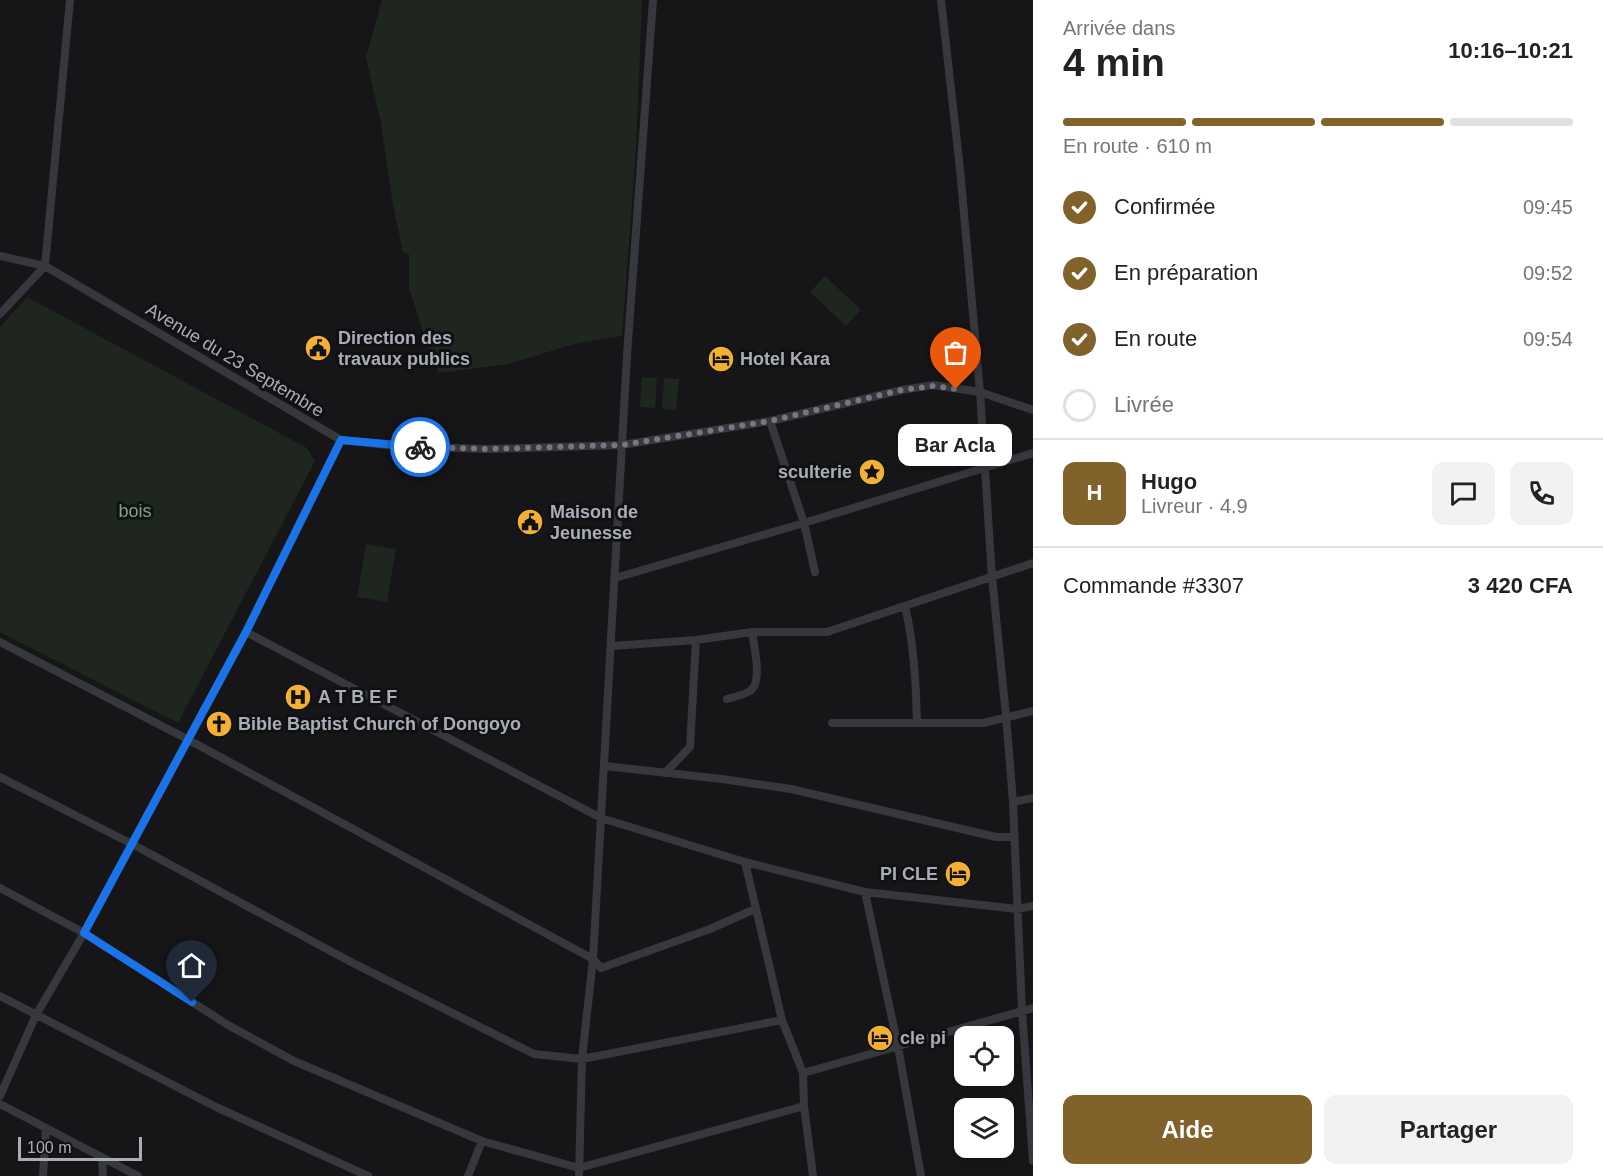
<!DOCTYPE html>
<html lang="fr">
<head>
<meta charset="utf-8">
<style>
  body { margin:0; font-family:Arial,sans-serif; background:#f2f2f2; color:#222; height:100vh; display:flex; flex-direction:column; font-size:22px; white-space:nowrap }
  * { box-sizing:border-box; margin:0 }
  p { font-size:20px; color:#767676 }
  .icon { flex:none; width:33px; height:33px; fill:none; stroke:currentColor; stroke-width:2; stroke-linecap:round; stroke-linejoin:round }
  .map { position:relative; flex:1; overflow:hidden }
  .sheet { display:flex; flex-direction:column; background:#fff; width:570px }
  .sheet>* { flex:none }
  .buttons { position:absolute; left:954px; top:1026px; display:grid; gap:12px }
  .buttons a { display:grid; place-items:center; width:60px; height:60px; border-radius:12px; background:#fff; box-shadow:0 3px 9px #0003; font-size:30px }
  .scale { position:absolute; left:18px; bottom:15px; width:124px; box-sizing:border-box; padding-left:6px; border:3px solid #a8adb8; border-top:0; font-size:16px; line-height:21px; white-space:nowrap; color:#a8adb8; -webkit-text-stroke:4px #111113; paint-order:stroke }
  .pin { position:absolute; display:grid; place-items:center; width:51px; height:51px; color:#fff; margin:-62px -26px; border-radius:50% 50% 50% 0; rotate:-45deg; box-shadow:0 0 6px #0007 }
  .pin .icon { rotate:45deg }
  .courier { position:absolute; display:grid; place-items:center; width:60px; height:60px; margin:-30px; border:4px solid #1a73e8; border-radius:50%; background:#fff; color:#222; box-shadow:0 2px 8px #0007 }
  .bubble { position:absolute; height:42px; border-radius:12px; background:#fff; box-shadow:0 3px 9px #0003; font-size:20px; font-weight:600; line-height:42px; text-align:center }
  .head em { font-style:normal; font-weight:600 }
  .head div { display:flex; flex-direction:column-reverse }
  .head { display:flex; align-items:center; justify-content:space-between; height:102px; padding:0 30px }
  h1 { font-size:39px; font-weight:600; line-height:45px }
  .bar { display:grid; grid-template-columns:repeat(4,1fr); gap:9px 6px; align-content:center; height:72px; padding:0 30px }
  .bar i { height:8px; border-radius:4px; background:#e0e0e0 }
  .bar .current { background:#80622a }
  .bar p { grid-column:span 4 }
  .line { display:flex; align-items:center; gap:15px; padding:0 30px; border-top:2px solid #e0e0e0 }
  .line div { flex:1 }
  .round { display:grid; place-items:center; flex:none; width:63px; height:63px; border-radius:12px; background:#f2f2f2 }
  ol { padding:0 30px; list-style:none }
  li { display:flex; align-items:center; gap:18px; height:66px }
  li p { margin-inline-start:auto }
  li .icon { padding:6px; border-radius:50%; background:#80622a; color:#fff; stroke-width:4 }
  li:last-child { color:#767676 }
  li i { width:33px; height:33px; border:3px solid #e0e0e0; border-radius:50% }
  .primary-button { display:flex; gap:12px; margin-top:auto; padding:12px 30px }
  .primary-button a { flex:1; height:69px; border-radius:12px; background:#80622a; color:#fff; font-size:24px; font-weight:600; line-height:69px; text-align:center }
  .primary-button a+a { background:#f2f2f2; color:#222 }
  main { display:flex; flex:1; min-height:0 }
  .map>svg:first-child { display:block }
</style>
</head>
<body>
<main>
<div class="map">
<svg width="1033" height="1176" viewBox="0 0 1033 1176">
  <rect width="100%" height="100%" fill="#161618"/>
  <path fill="#1e261f" d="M382 0H642L636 148 622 336 574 344 509 364 439 373 427 344 409 288V254L403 252 393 205 381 124 366 57Z
    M825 276 861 310 846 326 810 292Z
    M27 297 307 448 315 461 178 723 0 632V327Z
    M642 377 657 378 655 408 640 407Z
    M664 378 679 379 676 410 662 409Z
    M366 544 396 549 387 602 357 597Z"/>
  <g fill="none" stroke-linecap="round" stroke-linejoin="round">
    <path stroke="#37383d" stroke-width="8" d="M941 0 960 169 980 392 992 577 1006 716 1013 802 1022 1011 1033 1161
      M0 256 45 266 341 440 396 446 488 449 622 445 770 421 902 390 933 385 980 392 1033 410
      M0 314 45 266 70 0
      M770 421 804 523 815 572
      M615 578 804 523 1033 453
      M905 606C914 645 916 683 917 723
      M246 632 601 818 745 862 865 892 1017 909 1033 906
      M0 642 187 739 593 959 601 968 710 929 755 909
      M612 646 696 640 752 632H827L1033 563
      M727 699C734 697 744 695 750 691 763 683 754 646 752 632
      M832 723H983L1033 711
      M605 766 722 779 791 789 996 837H1014
      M665 773 690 747 696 640
      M0 777 132 844 349 961 534 1054 582 1059 782 1020
      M1013 802 1033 798
      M745 862 782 1020 803 1073
      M0 888 84 933 228 1025 294 1061 482 1141 579 1168 804 1106
      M865 892 898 1047 921 1176
      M0 996 216 1107 368 1176
      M0 1096 36 1015 84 933 246 632 341 440
      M0 1104 138 1176
      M102 1157 103 1176
      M43 1176 46 1128
      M468 1176 482 1141
      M579 1176 582 1059 593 959 627 355 653 0
      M813 1176 804 1106 803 1073 1033 1008"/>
  </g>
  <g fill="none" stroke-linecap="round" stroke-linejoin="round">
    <path stroke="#757880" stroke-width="6" stroke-dasharray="0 10.8" d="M420 447 488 449 622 445 770 421 902 390 933 386 956 389"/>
    <path stroke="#1a73e8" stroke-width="8" d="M192 1002 84 933 246 632 341 440 420 447"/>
  </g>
  <defs>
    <symbol id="civic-disc" viewBox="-11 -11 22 22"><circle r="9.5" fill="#f2b134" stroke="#111113"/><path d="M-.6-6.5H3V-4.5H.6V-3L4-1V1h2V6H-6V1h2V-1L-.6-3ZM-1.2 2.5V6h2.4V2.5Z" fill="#111"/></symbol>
    <symbol id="hotel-disc" viewBox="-11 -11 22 22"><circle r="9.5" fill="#f2b134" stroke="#111113"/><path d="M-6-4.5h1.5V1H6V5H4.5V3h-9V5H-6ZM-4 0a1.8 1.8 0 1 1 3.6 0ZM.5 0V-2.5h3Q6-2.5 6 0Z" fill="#111"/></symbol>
    <symbol id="sight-disc" viewBox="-11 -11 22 22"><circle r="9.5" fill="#f2b134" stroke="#111113"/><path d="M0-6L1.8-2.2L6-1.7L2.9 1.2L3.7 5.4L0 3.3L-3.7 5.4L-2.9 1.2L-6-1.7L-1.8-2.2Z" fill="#111"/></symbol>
    <symbol id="hospital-disc" viewBox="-11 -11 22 22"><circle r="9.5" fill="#f2b134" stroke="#111113"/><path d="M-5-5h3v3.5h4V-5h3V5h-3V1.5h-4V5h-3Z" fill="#111"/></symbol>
    <symbol id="church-disc" viewBox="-11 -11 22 22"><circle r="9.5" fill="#f2b134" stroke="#111113"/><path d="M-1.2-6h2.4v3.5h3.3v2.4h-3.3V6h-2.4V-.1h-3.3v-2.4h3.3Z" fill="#111"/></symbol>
  </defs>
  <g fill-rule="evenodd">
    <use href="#civic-disc" x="303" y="333" width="30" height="30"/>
    <use href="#hotel-disc" x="706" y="344" width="30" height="30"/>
    <use href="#sight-disc" x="857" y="457" width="30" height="30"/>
    <use href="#civic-disc" x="515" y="507" width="30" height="30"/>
    <use href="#hospital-disc" x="283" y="682" width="30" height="30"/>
    <use href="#church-disc" x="204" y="709" width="30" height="30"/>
    <use href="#hotel-disc" x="943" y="859" width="30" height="30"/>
    <use href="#hotel-disc" x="865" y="1023" width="30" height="30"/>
  </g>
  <g text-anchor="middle" stroke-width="6" stroke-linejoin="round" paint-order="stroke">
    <g font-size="18" font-weight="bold" fill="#a8adb8" stroke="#111113" text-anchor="start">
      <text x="338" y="344">Direction des<tspan x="338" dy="21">travaux publics</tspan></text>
      <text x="740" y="365">Hotel Kara</text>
      <text x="852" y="478" text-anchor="end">sculterie</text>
      <text x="550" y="518">Maison de<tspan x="550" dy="21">Jeunesse</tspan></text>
      <text x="318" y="703">A T B E F</text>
      <text x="238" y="730">Bible Baptist Church of Dongoyo</text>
      <text x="938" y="880" text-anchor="end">PI CLE</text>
      <text x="900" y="1044">cle pi</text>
    </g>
    <g font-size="18" fill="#a8adb8" stroke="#111113">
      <text transform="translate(235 360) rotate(31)" y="6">Avenue du 23 Septembre</text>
    </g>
    <g font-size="18" fill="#7fa381" stroke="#111113">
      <text x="135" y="517">bois</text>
    </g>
  </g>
</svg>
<div class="buttons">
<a><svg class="icon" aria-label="locate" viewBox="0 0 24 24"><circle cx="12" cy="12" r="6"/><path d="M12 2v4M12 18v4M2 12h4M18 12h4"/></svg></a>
<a><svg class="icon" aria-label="layers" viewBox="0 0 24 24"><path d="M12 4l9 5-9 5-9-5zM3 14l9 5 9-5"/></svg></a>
</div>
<div class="scale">100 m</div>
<div class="pin" style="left:956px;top:389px;background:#ea580c"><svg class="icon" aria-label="bag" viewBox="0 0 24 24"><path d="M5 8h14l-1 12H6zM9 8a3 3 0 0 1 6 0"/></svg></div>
<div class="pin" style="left:192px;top:1002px;background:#1f2937"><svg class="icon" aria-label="home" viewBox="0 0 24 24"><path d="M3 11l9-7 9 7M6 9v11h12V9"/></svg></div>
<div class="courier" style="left:420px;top:447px"><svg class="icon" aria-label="bike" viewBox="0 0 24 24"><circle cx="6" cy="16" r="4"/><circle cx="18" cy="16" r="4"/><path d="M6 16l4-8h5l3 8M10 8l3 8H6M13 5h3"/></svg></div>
<div class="bubble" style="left:898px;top:424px;width:114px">Bar Acla</div>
</div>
<section class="sheet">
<div class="head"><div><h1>4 min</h1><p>Arrivée dans</p></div><em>10:16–10:21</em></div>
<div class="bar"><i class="current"></i><i class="current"></i><i class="current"></i><i></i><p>En route · 610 m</p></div>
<ol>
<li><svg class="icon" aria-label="check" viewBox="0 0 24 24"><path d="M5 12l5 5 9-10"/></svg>Confirmée<p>09:45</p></li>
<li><svg class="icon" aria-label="check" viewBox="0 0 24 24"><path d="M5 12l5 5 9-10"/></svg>En préparation<p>09:52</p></li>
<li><svg class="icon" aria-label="check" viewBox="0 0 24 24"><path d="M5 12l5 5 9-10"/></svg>En route<p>09:54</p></li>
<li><i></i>Livrée</li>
</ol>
<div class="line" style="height:108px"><b class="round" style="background:#80622a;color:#fff">H</b><div><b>Hugo</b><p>Livreur · 4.9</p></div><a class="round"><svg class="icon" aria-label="chat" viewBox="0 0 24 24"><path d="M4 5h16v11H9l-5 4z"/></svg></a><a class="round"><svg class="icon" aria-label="phone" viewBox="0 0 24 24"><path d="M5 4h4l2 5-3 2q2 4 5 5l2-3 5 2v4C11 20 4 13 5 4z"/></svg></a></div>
<div class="line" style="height:78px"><div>Commande #3307</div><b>3 420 CFA</b></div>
<div class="primary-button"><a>Aide</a><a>Partager</a></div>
</section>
</main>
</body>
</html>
